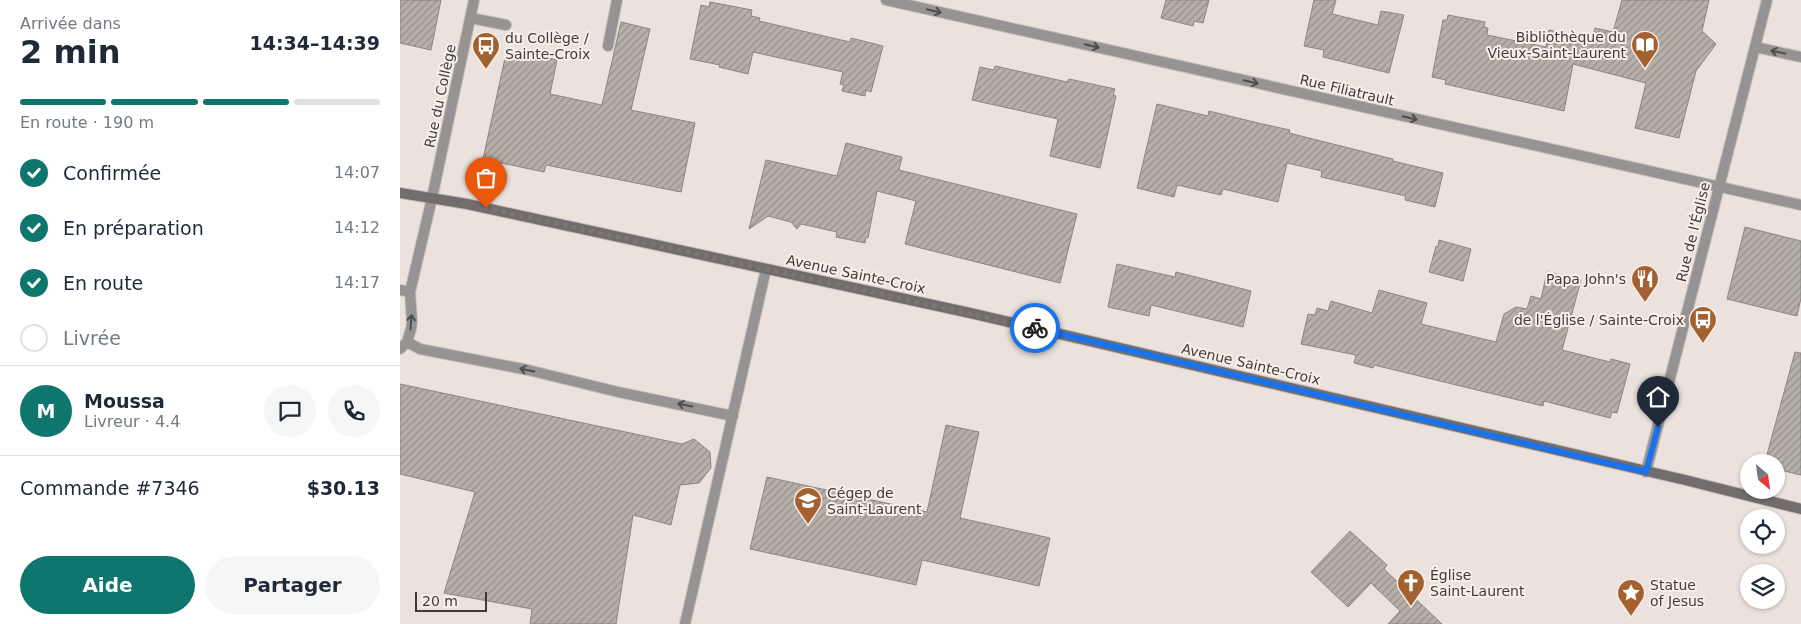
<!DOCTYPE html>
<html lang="fr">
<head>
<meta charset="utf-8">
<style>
  body { margin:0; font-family:"DejaVu Sans",sans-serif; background:#f6f6f7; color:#1f2937; height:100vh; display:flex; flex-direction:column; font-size:19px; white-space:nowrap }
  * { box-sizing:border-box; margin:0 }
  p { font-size:16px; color:#747a83 }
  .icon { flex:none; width:28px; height:28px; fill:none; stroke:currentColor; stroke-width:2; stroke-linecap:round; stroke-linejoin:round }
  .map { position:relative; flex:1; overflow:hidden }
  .drawer { display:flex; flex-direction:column; background:#fff; width:400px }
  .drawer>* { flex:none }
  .needle { width:32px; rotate:151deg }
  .tools { position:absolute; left:1340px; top:454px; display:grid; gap:10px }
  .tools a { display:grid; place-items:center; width:45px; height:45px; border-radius:50%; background:#fff; box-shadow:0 1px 4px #0004; font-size:25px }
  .scale { position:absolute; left:15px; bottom:12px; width:72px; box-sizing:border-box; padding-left:5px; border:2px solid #403c3a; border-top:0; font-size:14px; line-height:18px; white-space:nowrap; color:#403c3a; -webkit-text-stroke:4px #f8efea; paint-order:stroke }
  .pin { position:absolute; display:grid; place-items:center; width:42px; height:42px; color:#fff; margin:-51px -21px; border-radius:50% 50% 50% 0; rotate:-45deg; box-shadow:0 0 5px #0007 }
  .pin .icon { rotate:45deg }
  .courier { position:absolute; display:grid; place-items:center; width:50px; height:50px; margin:-25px; border:4px solid #1a73e8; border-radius:50%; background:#fff; color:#222; box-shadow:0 1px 6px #0007 }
  .summary em { font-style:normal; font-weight:800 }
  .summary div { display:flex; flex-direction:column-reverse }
  .summary { display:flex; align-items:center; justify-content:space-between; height:85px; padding:0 20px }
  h1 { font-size:32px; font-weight:800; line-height:38px }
  .bar { display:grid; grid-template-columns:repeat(4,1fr); gap:8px 5px; align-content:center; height:60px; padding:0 20px }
  .bar i { height:6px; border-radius:4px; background:#e0e1e3 }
  .bar .on { background:#0f766e }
  .bar p { grid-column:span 4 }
  .line { display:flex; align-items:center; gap:12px; padding:0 20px; border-top:1px solid #e0e1e3 }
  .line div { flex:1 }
  .round { display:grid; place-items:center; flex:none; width:52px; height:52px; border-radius:26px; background:#f6f6f7 }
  ol { padding:0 20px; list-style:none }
  li { display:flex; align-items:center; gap:15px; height:55px }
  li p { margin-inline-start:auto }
  li .icon { padding:5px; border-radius:50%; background:#0f766e; color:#fff; stroke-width:4 }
  li:last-child { color:#747a83 }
  li i { width:28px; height:28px; border:2px solid #e0e1e3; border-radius:50% }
  .primary-button { display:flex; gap:10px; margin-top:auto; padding:10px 20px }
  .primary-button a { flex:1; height:58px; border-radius:30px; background:#0f766e; color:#fff; font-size:20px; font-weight:800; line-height:58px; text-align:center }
  .primary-button a+a { background:#f6f6f7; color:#1f2937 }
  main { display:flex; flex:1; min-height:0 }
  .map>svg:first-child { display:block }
</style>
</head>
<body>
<main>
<section class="drawer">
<div class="summary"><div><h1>2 min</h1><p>Arrivée dans</p></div><em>14:34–14:39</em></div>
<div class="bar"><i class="on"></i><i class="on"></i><i class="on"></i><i></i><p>En route · 190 m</p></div>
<ol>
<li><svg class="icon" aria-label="check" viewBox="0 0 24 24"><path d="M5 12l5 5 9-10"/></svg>Confirmée<p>14:07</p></li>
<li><svg class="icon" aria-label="check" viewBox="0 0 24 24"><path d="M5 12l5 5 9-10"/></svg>En préparation<p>14:12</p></li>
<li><svg class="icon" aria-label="check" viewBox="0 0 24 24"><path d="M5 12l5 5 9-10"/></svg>En route<p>14:17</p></li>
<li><i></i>Livrée</li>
</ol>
<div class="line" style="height:90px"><b class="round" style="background:#0f766e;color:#fff">M</b><div><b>Moussa</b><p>Livreur · 4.4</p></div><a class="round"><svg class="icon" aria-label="chat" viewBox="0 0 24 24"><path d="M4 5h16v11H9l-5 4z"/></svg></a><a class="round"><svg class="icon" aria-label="phone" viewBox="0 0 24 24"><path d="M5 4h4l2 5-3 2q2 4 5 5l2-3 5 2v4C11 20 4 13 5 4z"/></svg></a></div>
<div class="line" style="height:65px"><div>Commande #7346</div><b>$30.13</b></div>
<div class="primary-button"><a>Aide</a><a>Partager</a></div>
</section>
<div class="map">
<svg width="1401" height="624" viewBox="0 0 1401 624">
  <defs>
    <pattern id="building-hatch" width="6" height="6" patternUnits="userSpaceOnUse" patternTransform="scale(1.25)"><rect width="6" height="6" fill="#b6b0a9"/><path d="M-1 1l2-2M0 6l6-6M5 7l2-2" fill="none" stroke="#95908b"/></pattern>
  </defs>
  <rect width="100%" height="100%" fill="#ebe2dd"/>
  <path fill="url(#building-hatch)" stroke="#8b867f" d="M0 0H41L31 50 0 43Z
    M766 0H809L803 23 794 21 793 26 761 18Z
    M914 0H936L932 14 978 25 981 11 1004 15 989 73 923 57 924 50 904 46Z
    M1222 0H1309L1302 31 1316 44 1296 71 1279 138 1235 128 1246 83 1173 64 1164 111 1045 84 1046 80 1032 77 1043 20H1047L1048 15 1085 22 1084 27 1088 28 1087 35 1146 47 1149 30 1192 40 1195 28 1213 32Z
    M310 2 352 10 351 16 360 18 359 21 450 42 451 38 483 46 471 92 466 90 465 96 442 91 444 85 440 84 443 72 353 52 348 74 319 67 320 65 290 59 301 5 309 7Z
    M221 22 250 29 231 110 295 123 281 192 146 165 144 172 83 159 107 49 157 60 150 94 202 105Z
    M595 66 667 82 669 79 715 89 713 95 716 96 700 168 650 156 658 119 572 100 580 67 594 70Z
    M757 104 808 116 809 111 858 123 890 130 889 133 993 159V161L1043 173 1035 207 1005 200 1006 196 921 177 922 171 887 163 878 202 823 189 821 195 777 185 774 197 737 188Z
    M446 143 502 157 499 170 677 214 660 283 505 244 516 201 477 191 468 238 466 237 465 243 436 237 437 232 401 224 397 229 391 222 368 216 349 229 366 160 437 176Z
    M1345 227 1401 241V298L1397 316 1327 299Z
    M1039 240 1071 249 1063 281 1029 272 1036 246 1038 247Z
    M717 264 775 277 776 272 851 291 843 327 751 305 749 316 708 307Z
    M1147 272 1181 280 1162 350 1210 362 1211 359 1230 364 1217 413 1212 412 1210 418 1144 401 1143 406 974 365 973 368 954 363 956 355 901 344 908 314 915 315 917 308 928 311 931 301 972 313 979 290 1027 303 1021 324 1096 342 1104 314 1116 307 1127 309 1131 296 1141 299Z
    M1395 352 1401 353V475L1376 469V462H1365Z
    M0 384 282 444 294 439 310 452 311 468 299 483 280 485 271 525 233 515 216 624H130L132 609 44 593 75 492 0 474Z
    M546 425 579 432 560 518 650 538 639 586 522 560 516 585 350 549 367 477 527 512Z
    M950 531 987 565 984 569 1042 624H988L1000 611 971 583 948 607 911 572Z"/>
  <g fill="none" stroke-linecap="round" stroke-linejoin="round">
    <defs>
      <path id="lane" d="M71 18 106 25
        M208 46 217 0
        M0 290 10 292
        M7 342 20 349 128 370 218 392 333 416
        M0 349 7 342 11 329 12 322 10 292 32 198
        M285 624 366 269"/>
      <path id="street" d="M486 0 1401 205
        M1355 47 1401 57
        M32 198 74 0
        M1246 472 1367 0"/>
      <path id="secondary" d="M0 193 67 204 570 313 1285 480 1401 509"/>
    </defs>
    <use href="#lane" stroke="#c5bdb9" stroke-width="12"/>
    <use href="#street" stroke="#c5bdb9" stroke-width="12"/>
    <use href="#secondary" stroke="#c5bdb9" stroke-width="12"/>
    <use href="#lane" stroke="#979393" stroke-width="10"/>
    <use href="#street" stroke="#979393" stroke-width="10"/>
    <use href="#secondary" stroke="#726c6c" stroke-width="10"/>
  </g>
  <defs><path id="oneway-shaft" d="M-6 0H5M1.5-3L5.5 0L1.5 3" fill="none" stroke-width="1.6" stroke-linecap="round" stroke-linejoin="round" transform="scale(1.25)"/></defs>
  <g stroke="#514d4c">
    <use href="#oneway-shaft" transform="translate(534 11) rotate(13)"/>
    <use href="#oneway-shaft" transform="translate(692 46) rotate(13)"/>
    <use href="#oneway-shaft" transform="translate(1378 52) rotate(-168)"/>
    <use href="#oneway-shaft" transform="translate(851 82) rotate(13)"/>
    <use href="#oneway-shaft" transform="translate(1010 118) rotate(13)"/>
    <use href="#oneway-shaft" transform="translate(11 322) rotate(-86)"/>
    <use href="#oneway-shaft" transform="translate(127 370) rotate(-168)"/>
    <use href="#oneway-shaft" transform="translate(285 405) rotate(-168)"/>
  </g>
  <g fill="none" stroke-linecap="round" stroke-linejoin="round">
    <path stroke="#7c7673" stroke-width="5" stroke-dasharray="0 9" d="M86 208 635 328"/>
    <path stroke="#1a73e8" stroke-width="6" d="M635 328 1246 472 1258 427"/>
  </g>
  <defs>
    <symbol id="library-pin" viewBox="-11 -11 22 30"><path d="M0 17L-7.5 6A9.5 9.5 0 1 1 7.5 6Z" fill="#a46130" stroke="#f8efea"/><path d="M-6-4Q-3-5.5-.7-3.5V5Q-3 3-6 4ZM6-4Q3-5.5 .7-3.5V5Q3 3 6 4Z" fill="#fff"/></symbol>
    <symbol id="bus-pin" viewBox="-11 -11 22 30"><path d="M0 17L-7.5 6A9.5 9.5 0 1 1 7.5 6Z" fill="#a46130" stroke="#f8efea"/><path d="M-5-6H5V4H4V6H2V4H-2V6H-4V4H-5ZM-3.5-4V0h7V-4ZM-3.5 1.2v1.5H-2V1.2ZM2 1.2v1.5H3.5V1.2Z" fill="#fff"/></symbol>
    <symbol id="restaurant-pin" viewBox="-11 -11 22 30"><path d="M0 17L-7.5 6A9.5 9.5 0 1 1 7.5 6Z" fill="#a46130" stroke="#f8efea"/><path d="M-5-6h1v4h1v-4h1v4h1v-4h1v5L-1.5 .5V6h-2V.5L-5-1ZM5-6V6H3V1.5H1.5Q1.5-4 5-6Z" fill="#fff"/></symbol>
    <symbol id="university-pin" viewBox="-11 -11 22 30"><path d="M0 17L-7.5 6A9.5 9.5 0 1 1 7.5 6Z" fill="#a46130" stroke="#f8efea"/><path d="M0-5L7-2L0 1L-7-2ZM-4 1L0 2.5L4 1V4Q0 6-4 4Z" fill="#fff"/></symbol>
    <symbol id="church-pin" viewBox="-11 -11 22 30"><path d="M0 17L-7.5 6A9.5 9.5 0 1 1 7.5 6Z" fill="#a46130" stroke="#f8efea"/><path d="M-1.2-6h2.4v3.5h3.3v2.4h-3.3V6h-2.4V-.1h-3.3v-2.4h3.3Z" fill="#fff"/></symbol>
    <symbol id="sight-pin" viewBox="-11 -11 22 30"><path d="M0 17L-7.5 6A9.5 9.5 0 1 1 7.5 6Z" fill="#a46130" stroke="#f8efea"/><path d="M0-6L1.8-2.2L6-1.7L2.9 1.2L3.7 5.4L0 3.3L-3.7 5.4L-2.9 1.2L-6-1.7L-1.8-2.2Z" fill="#fff"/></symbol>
  </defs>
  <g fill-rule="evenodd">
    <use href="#library-pin" x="1229" y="29" width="32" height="43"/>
    <use href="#bus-pin" x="70" y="30" width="32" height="43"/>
    <use href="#restaurant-pin" x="1229" y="263" width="32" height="43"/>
    <use href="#bus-pin" x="1287" y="304" width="32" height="43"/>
    <use href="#university-pin" x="392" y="485" width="32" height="43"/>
    <use href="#church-pin" x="995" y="567" width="32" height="43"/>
    <use href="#sight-pin" x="1215" y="577" width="32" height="43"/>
  </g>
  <g text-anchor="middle" stroke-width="4" stroke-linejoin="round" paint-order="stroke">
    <g font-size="14" fill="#403c3a" stroke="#f8efea" text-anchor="start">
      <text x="1226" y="42" text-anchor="end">Bibliothèque du<tspan x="1226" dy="16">Vieux-Saint-Laurent</tspan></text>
      <text x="105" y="43">du Collège /<tspan x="105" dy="16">Sainte-Croix</tspan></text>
      <text x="1226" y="284" text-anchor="end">Papa John's</text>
      <text x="1284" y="325" text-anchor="end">de l'Église / Sainte-Croix</text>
      <text x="427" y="498">Cégep de<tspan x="427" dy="16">Saint-Laurent</tspan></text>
      <text x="1030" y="580">Église<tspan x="1030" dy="16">Saint-Laurent</tspan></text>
      <text x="1250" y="590">Statue<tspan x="1250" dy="16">of Jesus</tspan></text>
    </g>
    <g font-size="14" fill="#403c3a" stroke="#f8efea">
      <text transform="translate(947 90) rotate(13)" y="5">Rue Filiatrault</text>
      <text transform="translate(40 96) rotate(-78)" y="5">Rue du Collège</text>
      <text transform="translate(1293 232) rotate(-76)" y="5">Rue de l'Église</text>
      <text transform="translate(456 274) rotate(12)" y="5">Avenue Sainte-Croix</text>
      <text transform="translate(851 364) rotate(13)" y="5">Avenue Sainte-Croix</text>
    </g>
  </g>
</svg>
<div class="tools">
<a><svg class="needle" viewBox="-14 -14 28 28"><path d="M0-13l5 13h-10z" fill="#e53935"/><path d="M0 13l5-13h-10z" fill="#747a83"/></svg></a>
<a><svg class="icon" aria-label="locate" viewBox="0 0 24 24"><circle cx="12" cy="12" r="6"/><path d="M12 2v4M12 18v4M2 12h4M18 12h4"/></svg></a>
<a><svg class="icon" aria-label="layers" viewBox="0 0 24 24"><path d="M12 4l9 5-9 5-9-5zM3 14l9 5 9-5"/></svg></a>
</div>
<div class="scale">20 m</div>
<div class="pin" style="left:86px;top:208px;background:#ea580c"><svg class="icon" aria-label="bag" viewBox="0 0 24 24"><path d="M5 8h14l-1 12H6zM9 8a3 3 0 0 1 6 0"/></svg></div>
<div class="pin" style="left:1258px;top:427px;background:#1f2937"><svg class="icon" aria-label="home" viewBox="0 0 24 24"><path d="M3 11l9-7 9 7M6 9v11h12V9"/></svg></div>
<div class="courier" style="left:635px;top:328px"><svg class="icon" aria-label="bike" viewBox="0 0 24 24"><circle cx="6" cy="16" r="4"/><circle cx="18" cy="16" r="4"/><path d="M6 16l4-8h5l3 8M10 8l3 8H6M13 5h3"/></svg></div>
</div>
</main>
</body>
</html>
